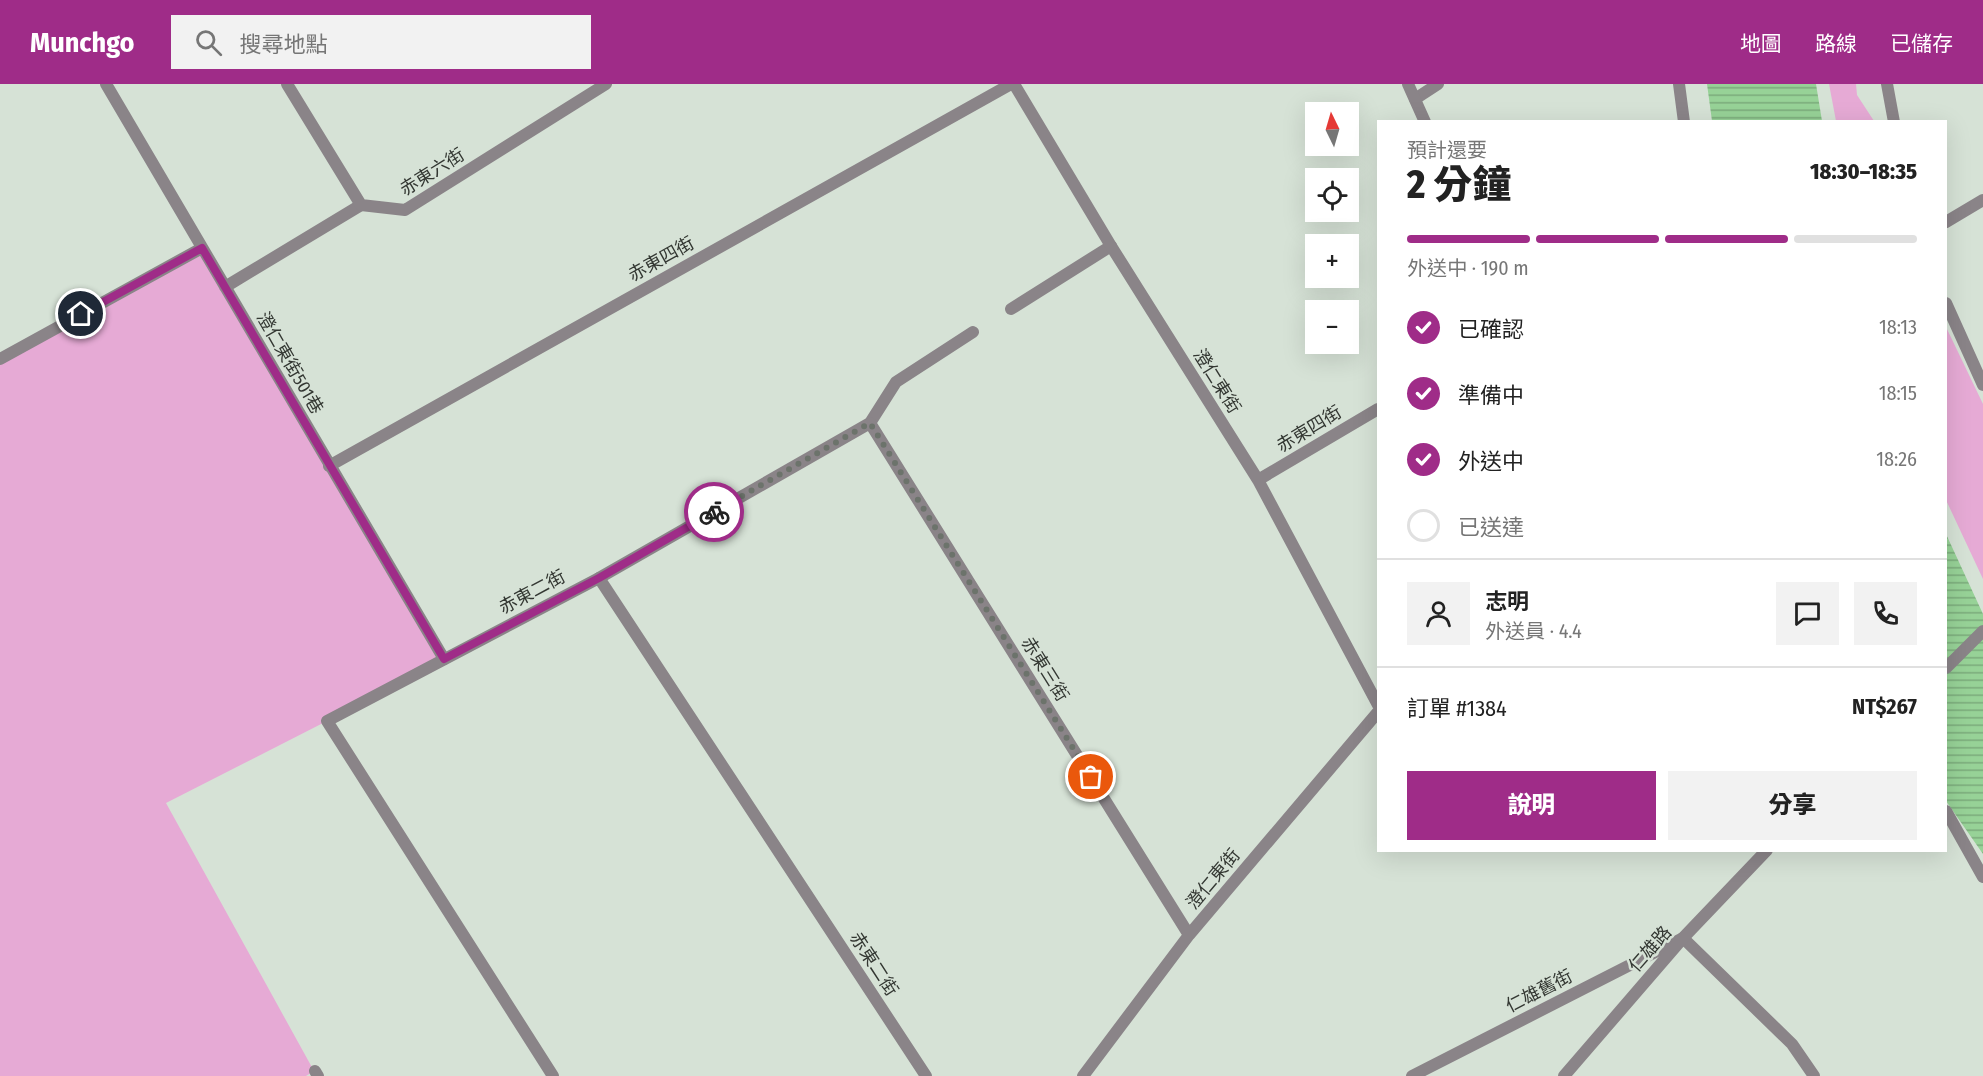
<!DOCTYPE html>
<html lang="zh-TW">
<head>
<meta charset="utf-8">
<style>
  body { margin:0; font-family:"Fira Sans Condensed","Noto Sans TC",sans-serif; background:#f2f2f2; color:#222; height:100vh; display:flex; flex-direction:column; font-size:22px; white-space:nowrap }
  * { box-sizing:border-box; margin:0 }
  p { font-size:20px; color:#767676 }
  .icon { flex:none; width:33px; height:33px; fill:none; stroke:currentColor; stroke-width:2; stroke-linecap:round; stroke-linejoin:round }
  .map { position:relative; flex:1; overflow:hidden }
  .sheet { position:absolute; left:1377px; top:36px; width:570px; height:732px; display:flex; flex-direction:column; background:#fff; border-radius:0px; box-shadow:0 6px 24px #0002 }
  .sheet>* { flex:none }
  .needle { width:39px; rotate:355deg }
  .fabs { position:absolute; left:1305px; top:18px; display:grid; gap:12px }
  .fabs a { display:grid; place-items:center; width:54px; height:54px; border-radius:0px; background:#fff; box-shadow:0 6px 24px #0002; font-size:30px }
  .pin { position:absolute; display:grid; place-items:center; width:51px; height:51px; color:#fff; margin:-26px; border:3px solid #fff; border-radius:50%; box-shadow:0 2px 6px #0007 }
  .courier { position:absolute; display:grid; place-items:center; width:60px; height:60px; margin:-30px; border:4px solid #9f2c88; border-radius:50%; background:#fff; color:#222; box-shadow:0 2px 8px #0007 }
  .summary em { font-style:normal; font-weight:800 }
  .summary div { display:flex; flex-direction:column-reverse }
  .summary { display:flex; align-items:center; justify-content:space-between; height:102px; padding:0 30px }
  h1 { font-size:39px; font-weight:800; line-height:45px }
  .bar { display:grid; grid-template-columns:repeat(4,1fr); gap:9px 6px; align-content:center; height:72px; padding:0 30px }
  .bar i { height:8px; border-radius:4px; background:#e0e0e0 }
  .bar .selected { background:#9f2c88 }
  .bar p { grid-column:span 4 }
  .line { display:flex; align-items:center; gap:15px; padding:0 30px; border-top:2px solid #e0e0e0 }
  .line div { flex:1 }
  .round { display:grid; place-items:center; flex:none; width:63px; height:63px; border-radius:0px; background:#f2f2f2 }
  ol { padding:0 30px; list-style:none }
  li { display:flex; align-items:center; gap:18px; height:66px }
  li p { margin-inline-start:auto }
  li .icon { padding:6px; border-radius:50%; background:#9f2c88; color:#fff; stroke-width:4 }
  li:last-child { color:#767676 }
  li i { width:33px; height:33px; border:3px solid #e0e0e0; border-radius:50% }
  .action { display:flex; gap:12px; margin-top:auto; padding:12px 30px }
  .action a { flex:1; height:69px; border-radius:0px; background:#9f2c88; color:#fff; font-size:24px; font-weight:800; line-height:69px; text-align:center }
  .action a+a { background:#f2f2f2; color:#222 }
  header { display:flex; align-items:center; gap:36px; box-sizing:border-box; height:84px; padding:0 30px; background:#9f2c88; color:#fff }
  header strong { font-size:28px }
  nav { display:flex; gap:33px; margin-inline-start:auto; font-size:21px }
  .search { width:420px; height:54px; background:#f2f2f2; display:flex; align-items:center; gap:15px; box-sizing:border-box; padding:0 21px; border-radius:0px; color:#767676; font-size:22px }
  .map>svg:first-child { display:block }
</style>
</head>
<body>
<header>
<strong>Munchgo</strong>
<div class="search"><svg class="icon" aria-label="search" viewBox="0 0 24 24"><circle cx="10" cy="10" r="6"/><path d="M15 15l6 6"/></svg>搜尋地點</div>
<nav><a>地圖</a><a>路線</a><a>已儲存</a></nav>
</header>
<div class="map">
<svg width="1983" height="992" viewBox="0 0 1983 992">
  <defs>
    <pattern id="water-rules" width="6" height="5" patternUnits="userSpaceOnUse" patternTransform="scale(1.5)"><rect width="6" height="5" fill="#97d297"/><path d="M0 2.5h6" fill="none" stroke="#7cab7c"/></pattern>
  </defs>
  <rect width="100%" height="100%" fill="#d6e2d6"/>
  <path fill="#e6aad5" d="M1829 0H1856L1857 11 1874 37H1836Z
    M202 164 444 575 327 637 166 719 314 987 306 992H0V275Z
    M1946 243 1983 320V495L1946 416Z"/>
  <path fill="url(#water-rules)" d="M1707 0H1816L1822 37H1712Z
    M1946 450 1983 530V770L1946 717Z"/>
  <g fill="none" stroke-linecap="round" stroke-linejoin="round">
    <path stroke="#8a8488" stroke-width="12" d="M106 0 444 575
      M1679 0 1684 38
      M1887 0 1894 38
      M1415 15 1438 0
      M225 203 361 121
      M1011 225 1111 162
      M0 275 202 164
      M599 494 870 339 896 298 973 248
      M1946 727 1983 793
      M1683 854 1792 960 1814 992"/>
    <path stroke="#8a8488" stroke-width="12" d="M287 0 361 121 405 126 606 0
      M1014 0 1111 162 1258 396 1378 621
      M1408 0 1425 38
      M1946 138 1983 116
      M1946 219 1983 301
      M870 339 1189 851
      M329 382 1011 0
      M1258 396 1378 325
      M315 987 318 992
      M553 992 327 637 599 494 926 992
      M1083 992 1189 851 1378 628
      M1412 992 1681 855"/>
    <path stroke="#8a8488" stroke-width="12" d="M1946 584 1983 547
      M1564 992 1683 854 1767 766"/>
  </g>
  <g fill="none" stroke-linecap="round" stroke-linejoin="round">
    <path stroke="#6c736b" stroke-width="6" stroke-dasharray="0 10.8" d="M714 428 870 339 1091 693"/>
    <path stroke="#9f2c88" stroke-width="8" d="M81 230 202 164 444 575 599 494 714 428"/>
  </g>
  <g text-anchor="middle" stroke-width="5" stroke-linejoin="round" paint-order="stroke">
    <g font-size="18" fill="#333732" stroke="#d6e2d6">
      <text transform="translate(432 88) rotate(-32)" y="6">赤東六街</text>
      <text transform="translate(661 175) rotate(-29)" y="6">赤東四街</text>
      <text transform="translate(290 279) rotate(60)" y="6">澄仁東街501巷</text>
      <text transform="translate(1217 297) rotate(58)" y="6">澄仁東街</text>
      <text transform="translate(1309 345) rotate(-31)" y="6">赤東四街</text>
      <text transform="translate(532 508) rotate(-28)" y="6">赤東二街</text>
      <text transform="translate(1045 585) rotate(58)" y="6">赤東三街</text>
      <text transform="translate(1213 795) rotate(-50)" y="6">澄仁東街</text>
      <text transform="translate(1650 865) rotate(-49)" y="6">仁雄路</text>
      <text transform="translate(874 880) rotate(57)" y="6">赤東二街</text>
      <text transform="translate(1539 907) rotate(-27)" y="6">仁雄舊街</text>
    </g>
  </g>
</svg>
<div class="fabs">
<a><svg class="needle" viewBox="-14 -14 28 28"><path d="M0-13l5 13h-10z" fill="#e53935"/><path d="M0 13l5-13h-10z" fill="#767676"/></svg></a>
<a><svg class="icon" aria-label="locate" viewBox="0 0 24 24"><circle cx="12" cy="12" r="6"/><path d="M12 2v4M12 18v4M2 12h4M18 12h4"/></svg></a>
<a>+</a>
<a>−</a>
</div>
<div class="pin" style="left:1091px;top:693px;background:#ea580c"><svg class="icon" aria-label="bag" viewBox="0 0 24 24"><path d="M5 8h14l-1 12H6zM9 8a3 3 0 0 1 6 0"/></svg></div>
<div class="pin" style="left:81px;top:230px;background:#1f2937"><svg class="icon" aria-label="home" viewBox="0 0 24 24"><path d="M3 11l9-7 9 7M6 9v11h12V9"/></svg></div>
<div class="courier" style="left:714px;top:428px"><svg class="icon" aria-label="bike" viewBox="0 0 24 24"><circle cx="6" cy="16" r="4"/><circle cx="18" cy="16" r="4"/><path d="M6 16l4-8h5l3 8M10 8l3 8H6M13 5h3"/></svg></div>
<section class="sheet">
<div class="summary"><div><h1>2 分鐘</h1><p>預計還要</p></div><em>18:30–18:35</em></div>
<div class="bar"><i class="selected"></i><i class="selected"></i><i class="selected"></i><i></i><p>外送中 · 190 m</p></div>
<ol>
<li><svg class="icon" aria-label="check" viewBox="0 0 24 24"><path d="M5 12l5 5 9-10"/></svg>已確認<p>18:13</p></li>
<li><svg class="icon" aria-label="check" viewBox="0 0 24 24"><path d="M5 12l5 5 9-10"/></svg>準備中<p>18:15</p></li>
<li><svg class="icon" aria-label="check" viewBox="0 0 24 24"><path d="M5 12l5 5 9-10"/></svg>外送中<p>18:26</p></li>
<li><i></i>已送達</li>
</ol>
<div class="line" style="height:108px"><a class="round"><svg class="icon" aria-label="person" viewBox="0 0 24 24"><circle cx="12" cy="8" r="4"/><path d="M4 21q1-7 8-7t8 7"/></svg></a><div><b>志明</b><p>外送員 · 4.4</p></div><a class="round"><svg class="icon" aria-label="chat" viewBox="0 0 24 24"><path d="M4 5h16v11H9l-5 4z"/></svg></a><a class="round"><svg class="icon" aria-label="phone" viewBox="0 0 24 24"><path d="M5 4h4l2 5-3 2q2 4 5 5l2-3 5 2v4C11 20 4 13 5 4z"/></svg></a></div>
<div class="line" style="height:78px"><div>訂單 #1384</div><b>NT$267</b></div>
<div class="action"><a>說明</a><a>分享</a></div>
</section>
</div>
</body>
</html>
